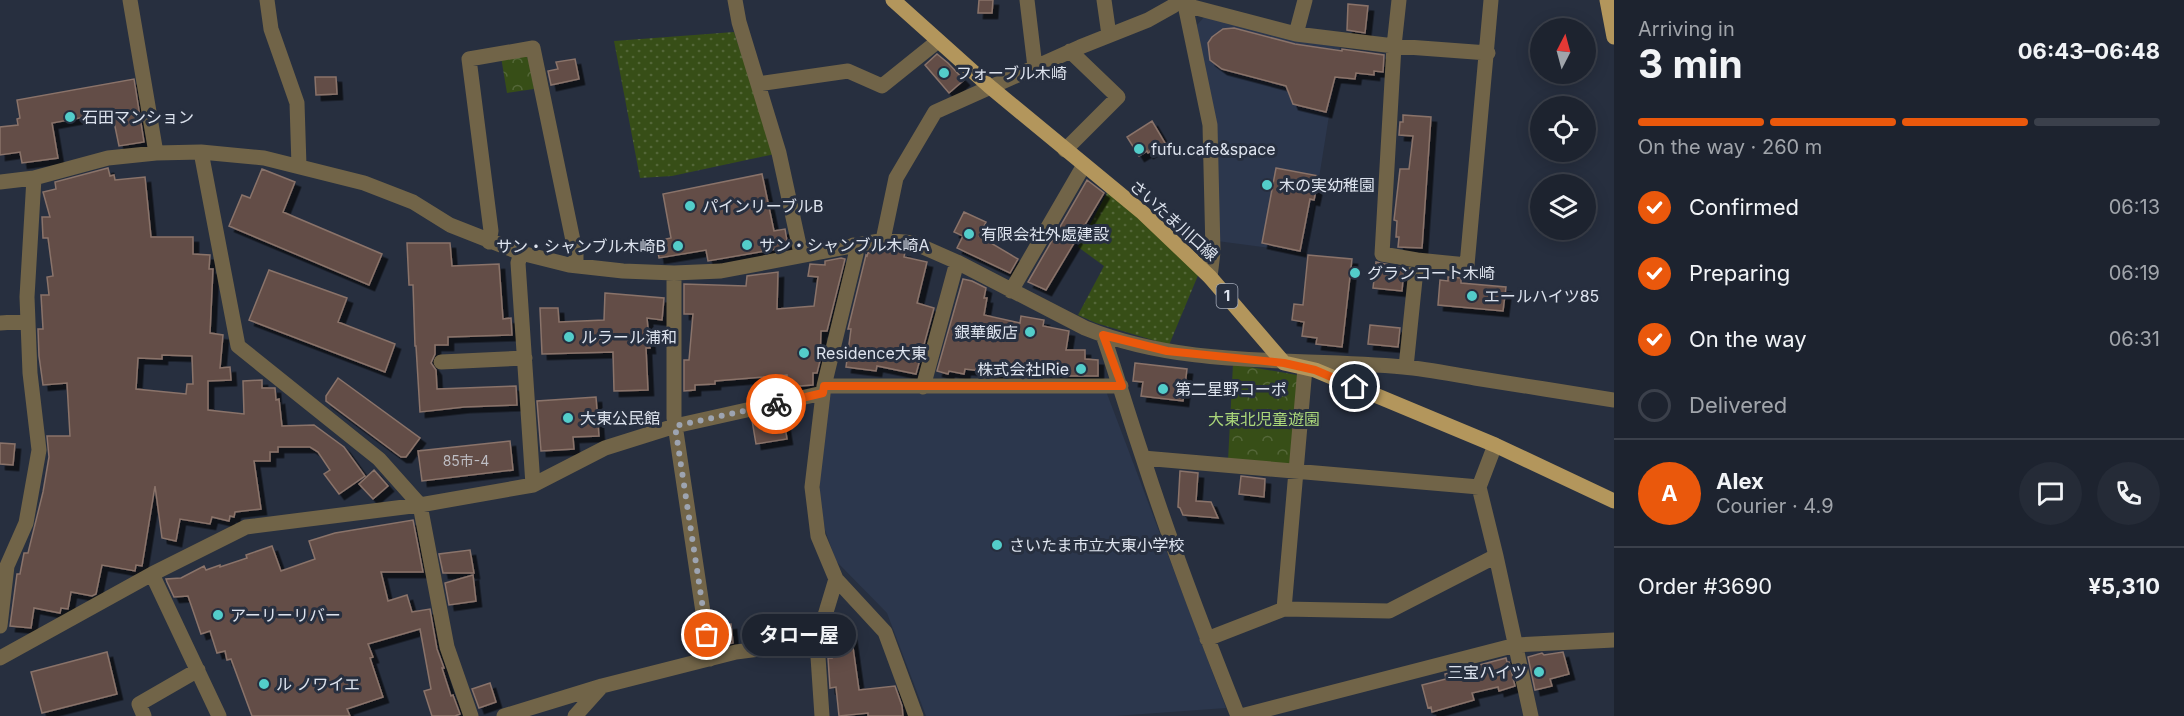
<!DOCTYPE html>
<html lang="en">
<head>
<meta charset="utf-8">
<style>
  body { margin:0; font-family:Inter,"Noto Sans JP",sans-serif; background:#252b37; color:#f1f3f6; height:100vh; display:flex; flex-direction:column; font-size:22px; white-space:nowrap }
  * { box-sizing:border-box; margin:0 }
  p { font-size:20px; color:#a0a4aa }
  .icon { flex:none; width:33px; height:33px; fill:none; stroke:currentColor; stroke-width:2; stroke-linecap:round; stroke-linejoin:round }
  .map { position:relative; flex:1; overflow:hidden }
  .drawer { display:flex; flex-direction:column; background:#1d232f; width:570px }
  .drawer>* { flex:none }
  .needle { width:39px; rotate:6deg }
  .controls { position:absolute; left:1530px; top:18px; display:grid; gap:12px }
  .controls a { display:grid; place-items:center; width:66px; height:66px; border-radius:50%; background:#1d232f; box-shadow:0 3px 15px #0003,0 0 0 2px #3b404b; font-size:30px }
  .pin { position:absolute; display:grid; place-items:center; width:51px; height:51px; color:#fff; margin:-26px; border:3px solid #fff; border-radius:50%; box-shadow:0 2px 6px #0007 }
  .courier { position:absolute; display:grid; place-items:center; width:60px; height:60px; margin:-30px; border:4px solid #ea580c; border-radius:50%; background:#fff; color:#222; box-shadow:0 2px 8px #0007 }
  .bubble { position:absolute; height:42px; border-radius:21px; background:#1d232f; box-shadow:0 3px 15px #0003,0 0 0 2px #3b404b; font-size:20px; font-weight:700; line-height:42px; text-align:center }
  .head em { font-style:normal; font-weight:700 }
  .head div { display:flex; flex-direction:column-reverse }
  .head { display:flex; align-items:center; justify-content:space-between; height:102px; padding:0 24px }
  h1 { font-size:39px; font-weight:700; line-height:45px }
  .bar { display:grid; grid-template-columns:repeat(4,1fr); gap:9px 6px; align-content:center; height:72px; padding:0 24px }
  .bar i { height:8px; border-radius:4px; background:#3b404b }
  .bar .on { background:#ea580c }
  .bar p { grid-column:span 4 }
  .line { display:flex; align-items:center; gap:15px; padding:0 24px; border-top:2px solid #3b404b }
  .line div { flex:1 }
  .round { display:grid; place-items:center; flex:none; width:63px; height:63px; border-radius:32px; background:#252b37 }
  ol { padding:0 24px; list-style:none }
  li { display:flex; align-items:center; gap:18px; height:66px }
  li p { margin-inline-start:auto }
  li .icon { padding:6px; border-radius:50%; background:#ea580c; color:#fff; stroke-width:4 }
  li:last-child { color:#a0a4aa }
  li i { width:33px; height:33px; border:3px solid #3b404b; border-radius:50% }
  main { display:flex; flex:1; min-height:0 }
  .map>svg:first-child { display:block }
</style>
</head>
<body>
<main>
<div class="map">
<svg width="1614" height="716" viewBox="0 0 1614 716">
  <defs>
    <pattern id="grass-dots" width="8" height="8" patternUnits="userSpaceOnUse" patternTransform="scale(1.5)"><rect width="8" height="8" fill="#374e17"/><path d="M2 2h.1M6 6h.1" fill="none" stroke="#546739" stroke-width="1.8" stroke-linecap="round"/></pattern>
    <pattern id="park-crowns" width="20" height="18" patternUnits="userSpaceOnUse" patternTransform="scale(1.5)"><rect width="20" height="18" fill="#374e17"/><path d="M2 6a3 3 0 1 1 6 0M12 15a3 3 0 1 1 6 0" fill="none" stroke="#546739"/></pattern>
    <filter id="shadow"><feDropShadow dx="5.5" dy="5.5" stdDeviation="0" flood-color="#0009"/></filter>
  </defs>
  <rect width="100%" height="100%" fill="#272f3f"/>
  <path fill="#2c374d" d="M1206 15 1340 47 1307 253 1217 241 1197 25Z
    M1106 391 1226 708 1115 716H926L887 613 836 561 825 530 820 500V463L831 393Z"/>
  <path fill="url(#grass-dots)" d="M734 32 775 154 672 176 640 178 614 41Z
    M1108 191 1146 223 1199 273 1169 345 1096 323 1078 315 1104 266 1078 247Z"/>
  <path fill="url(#park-crowns)" d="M526 53 530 66 534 89 507 93 501 57Z
    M1233 364 1297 375 1301 377 1294 467 1228 461Z"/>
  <path fill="#634e46" stroke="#8a736a" stroke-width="1.5" fill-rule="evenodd" filter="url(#shadow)" d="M979 0H993L992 13H978Z
    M1348 4 1368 6 1365 33 1347 30Z
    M1234 28 1295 44 1342 51V49L1384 55 1383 72 1374 71V75L1356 73 1355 79 1335 77 1326 112 1293 104 1286 86 1222 69 1210 60 1208 43 1212 37 1223 29Z
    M937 54 948 63 964 80 949 93 925 65Z
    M575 59 579 79 551 85 548 71 558 69 556 62Z
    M315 77H336L337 94 316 95Z
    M134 79 144 142 119 146 112 112 52 123 58 158 22 163 20 152 0 155V127L18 125 17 119 20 118 17 100Z
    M1403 115 1431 117 1422 248 1398 247 1399 237H1396L1397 221 1394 220 1400 169H1409L1413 136 1399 135 1400 122H1403Z
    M1152 121 1165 143 1148 153 1147 151 1139 156 1127 137Z
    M108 168 110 176 114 175 115 180 145 177 151 237H193V254L210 255 209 269H213L210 333 223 335 220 368 230 367 231 380 208 381V410L244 414 243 381 262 380V388H275L276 400 279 399 282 426 314 425 344 447 365 476 339 494 324 474 330 470 318 452 310 447H278V452H270V461H254L261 509 235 512 234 517 230 516 229 521 212 517 210 524 180 519 176 541 162 538 155 486 142 566 136 565 135 571 102 565 96 594 92 596 71 592 68 609 61 608 60 613 34 608 31 628 10 626 17 574H20L24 553H28L43 492 49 457 47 436H70L67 383 43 385 39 356 38 329H43L41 295H49L47 277 53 276 48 238H43L42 217H50L43 192 56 189 55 182ZM162 355 192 356 193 384H187L186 394 136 389 138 358 162 359Z
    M1276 168 1319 176 1314 200 1310 199 1300 251 1262 243Z
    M262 169 295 182 283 212 382 254 369 285 229 226 242 195 250 198Z
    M762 174 774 231 785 229 788 247 708 261 706 250 659 258 656 241 671 238 663 194Z
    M1087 180 1104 193 1046 290 1028 282Z
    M964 212 986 222 979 236 1018 259 1010 273 957 248 963 236 954 232Z
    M407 243H450L452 266 499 264 503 319 511 318 512 335 448 337V345H435V354L431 363 436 370 437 389 516 386 517 405 464 407 420 412 416 346H415L413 285H409Z
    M883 250 905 252 904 257 927 262 917 303 934 308 916 374 877 366 876 371 846 367 851 329H848L866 255 867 256 868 253Z
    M1308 255 1352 259 1342 347 1316 344 1317 338 1302 336 1304 322 1292 320 1294 304 1303 305Z
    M841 258 845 259 827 331H821L820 361 817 373H813V385L787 387V375L715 381V384L695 385V390L684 391V360H689L693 314H684V284L746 286 747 276 778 272 777 309 814 306 818 277 808 276 810 264 825 265V261Z
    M1376 262 1404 268 1402 291 1373 288Z
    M269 270 347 298 338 322 395 344 385 372 249 320Z
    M1448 277 1461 278V283L1506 287 1503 311 1438 305 1440 280 1448 281Z
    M963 279 972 281 986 288 984 298H987L984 315 1020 323 1021 316 1044 320 1043 326 1069 331 1066 350H1085V359L1098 360V376H1064V373L1039 371V365L1005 363 1004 376 990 375V372L965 369 964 374 949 371 948 374 937 371Z
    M605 293 664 298 662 320 647 318 650 348H646L648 390 614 391 613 352 542 354 540 308H558L559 322 604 320Z
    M1370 325 1400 328 1398 347 1368 344Z
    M1135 363 1187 369 1183 401 1141 396 1143 382 1133 381Z
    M338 378 420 438 406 457H401L326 401V396Z
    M596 397 599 436 573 437 574 449 541 451 537 401Z
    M783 415 787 439 756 444 752 420Z
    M510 441 513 470 422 481 418 451Z
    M0 443 15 444 13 465 0 464Z
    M374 470 388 486 373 499 359 484Z
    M1180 471 1198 473 1196 501 1211 502 1218 518 1183 515 1180 508 1178 507Z
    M1241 476 1265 479 1264 497 1239 494Z
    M413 520 423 572H381L388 601 407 595 412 612 430 609 437 649 444 668H442L451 696 453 695 460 714 455 716H432L424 691 431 689 420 629 368 644 373 657 370 658 383 697 347 709 350 716H252L231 659 227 660 225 651 217 653 210 631 201 634 188 596 174 597 167 582 166 579 181 578 204 566 206 570 220 565V567L247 558 246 555 272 546 281 571 315 559 309 541 335 533Z
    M470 550 474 573H443L439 554Z
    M473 575 476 601 449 605 445 583Z
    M731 624 733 643 718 646 716 626Z
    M850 626 859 690 895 686 902 706 903 716H868V713L839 716 836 687 830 688 828 658H832L829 636 831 629Z
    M107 652 117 694 42 713 31 672Z
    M1563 652 1569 674 1550 679 1552 686 1535 690 1528 657 1542 653 1544 655Z
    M1506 658 1507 662H1509L1515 686 1499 691 1498 687 1472 693 1474 700 1432 712 1431 707 1428 708 1422 685 1446 679 1445 674Z
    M490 683 496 702 479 708 472 689Z"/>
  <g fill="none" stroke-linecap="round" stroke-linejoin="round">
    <path stroke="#716448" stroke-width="15" d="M130 0 156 153
      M267 0 271 29 297 103 299 166
      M735 0 739 22 779 153 801 254
      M1027 0 1035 67
      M1104 0 1109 35
      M1184 0 1210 125 1213 252 1210 277
      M1399 0 1394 46 1382 254 1417 260
      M1185 5 1296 34 1394 46 1488 53
      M1296 34 1305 0
      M758 84 848 71 882 86 938 41
      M1065 150 1118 97 1070 51
      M201 152 238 346 379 459 420 505 447 647 471 716
      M0 182 34 178 108 158 156 153 201 152 264 158 364 183 413 202 450 225 521 253 569 265 623 271 674 273 721 271 883 240 914 243 957 262 1085 328C1186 369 1297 357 1403 367 1427 369 1451 374 1475 378 1521 385 1568 393 1614 400
      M883 240 896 178 935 112 1080 47 1148 20 1173 6 1177 0
      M489 242 491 231 469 59 533 48 576 255V266
      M853 245 856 254 824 386 812 487 818 536 836 579 885 632 916 716
      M521 253 518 263 533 485
      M674 273V418L710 659
      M1011 291 1084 165
      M0 323 28 321
      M1103 335C1117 376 1129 417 1143 458 1171 545 1204 631 1238 716
      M441 362 525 358
      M1406 367 1417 260 1467 265 1491 0
      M824 386H1121
      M923 387 957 262
      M1495 445 1479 487 1496 556 1531 716
      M1143 458 1479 487
      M152 574 219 716
      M1284 609 1305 368
      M0 626 7 566 26 523 39 450 30 373 27 297 34 178
      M1207 639 1284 609 1389 611 1496 556
      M0 658 152 574 246 527 420 505 533 485 605 448 675 426 823 393
      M144 716 139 704 198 670
      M504 716 602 686
      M575 716 602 686 736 652 817 642
      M822 716 817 642 836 579
      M1241 716 1516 645 1614 640"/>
    <path stroke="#b3965c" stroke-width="15" d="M893 0 989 86 1143 213 1210 277 1284 363 1315 370 1495 445 1614 501
      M1607 0 1614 37"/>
  </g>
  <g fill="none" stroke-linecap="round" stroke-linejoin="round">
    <path stroke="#9da4b1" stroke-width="6" stroke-dasharray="0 10.8" d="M707 635 675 426 776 404"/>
    <path stroke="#ea580c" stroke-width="8" d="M776 404 823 393 824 386H1122L1103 335 1167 351 1284 363 1315 370 1355 387"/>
  </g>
  <g fill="#53cdca" stroke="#272f3f" stroke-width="2">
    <circle cx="944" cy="73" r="6"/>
    <circle cx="70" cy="117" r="6"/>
    <circle cx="1139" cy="149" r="6"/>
    <circle cx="1267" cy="185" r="6"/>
    <circle cx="690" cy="206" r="6"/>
    <circle cx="969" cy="234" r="6"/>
    <circle cx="747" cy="245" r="6"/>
    <circle cx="678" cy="246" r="6"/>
    <circle cx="1355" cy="273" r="6"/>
    <circle cx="1472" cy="296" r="6"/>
    <circle cx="1030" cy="332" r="6"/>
    <circle cx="569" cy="337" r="6"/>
    <circle cx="804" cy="353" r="6"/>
    <circle cx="1081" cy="369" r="6"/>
    <circle cx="1163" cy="389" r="6"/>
    <circle cx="568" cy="418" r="6"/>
    <circle cx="997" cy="545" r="6"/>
    <circle cx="218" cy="615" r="6"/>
    <circle cx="1539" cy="672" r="6"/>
    <circle cx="264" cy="684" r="6"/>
  </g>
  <g text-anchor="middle" stroke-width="6" stroke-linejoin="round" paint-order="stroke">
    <g font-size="14" fill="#bebec4">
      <text x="466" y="466">85市-4</text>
    </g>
    <rect fill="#272f3f" stroke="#a6adba" stroke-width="1.5" x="1216.5" y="284" width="21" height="24" rx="4.5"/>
    <g font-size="15" font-weight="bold" fill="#dde3ee">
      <text x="1227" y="301">1</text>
    </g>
    <g font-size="16" fill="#dde3ee" stroke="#272f3f" text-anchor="start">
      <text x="956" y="79">フォーブル木崎</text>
      <text x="82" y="123">石田マンション</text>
      <text x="1151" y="155">fufu.cafe&amp;space</text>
      <text x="1279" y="191">木の実幼稚園</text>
      <text x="702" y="212">パインリーブルB</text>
      <text x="981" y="240">有限会社外處建設</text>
      <text x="759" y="251">サン・シャンブル木崎A</text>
      <text x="666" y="252" text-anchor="end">サン・シャンブル木崎B</text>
      <text x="1367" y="279">グランコート木崎</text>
      <text x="1484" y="302">エールハイツ85</text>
      <text x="1018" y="338" text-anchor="end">銀華飯店</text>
      <text x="581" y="343">ルラール浦和</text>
      <text x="816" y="359">Residence大東</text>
      <text x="1069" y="375" text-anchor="end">株式会社IRie</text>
      <text x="1175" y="395">第二星野コーポ</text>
      <text x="580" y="424">大東公民館</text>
      <text x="1009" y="551">さいたま市立大東小学校</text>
      <text x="230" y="621">アーリーリバー</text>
      <text x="1527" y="678" text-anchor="end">三宝ハイツ</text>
      <text x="276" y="690">ル ノワイエ</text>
    </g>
    <g font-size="16" fill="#dde3ee" stroke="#272f3f">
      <text transform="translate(1174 220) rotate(42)" y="6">さいたま川口線</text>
    </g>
    <g font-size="16" fill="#abd77a" stroke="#272f3f">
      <text x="1264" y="425">大東北児童遊園</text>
    </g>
  </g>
</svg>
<div class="controls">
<a><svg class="needle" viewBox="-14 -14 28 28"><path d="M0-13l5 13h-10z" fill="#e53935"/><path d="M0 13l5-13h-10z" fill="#a0a4aa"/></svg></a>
<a><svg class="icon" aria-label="locate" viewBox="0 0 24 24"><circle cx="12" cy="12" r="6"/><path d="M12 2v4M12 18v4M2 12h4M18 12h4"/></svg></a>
<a><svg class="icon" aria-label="layers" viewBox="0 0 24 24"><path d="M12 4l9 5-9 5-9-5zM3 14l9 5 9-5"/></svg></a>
</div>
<div class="pin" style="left:707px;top:635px;background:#ea580c"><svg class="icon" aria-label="bag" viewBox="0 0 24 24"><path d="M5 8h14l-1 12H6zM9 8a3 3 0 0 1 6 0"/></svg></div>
<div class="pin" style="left:1355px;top:387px;background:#1f2937"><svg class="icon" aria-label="home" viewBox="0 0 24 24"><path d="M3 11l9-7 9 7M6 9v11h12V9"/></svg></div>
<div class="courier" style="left:776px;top:404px"><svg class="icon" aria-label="bike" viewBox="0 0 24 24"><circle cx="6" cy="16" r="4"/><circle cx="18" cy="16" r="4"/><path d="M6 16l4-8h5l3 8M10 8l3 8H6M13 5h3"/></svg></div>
<div class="bubble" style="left:742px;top:614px;width:114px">タロー屋</div>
</div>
<section class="drawer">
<div class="head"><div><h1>3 min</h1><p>Arriving in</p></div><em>06:43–06:48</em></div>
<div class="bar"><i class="on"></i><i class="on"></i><i class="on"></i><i></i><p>On the way · 260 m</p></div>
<ol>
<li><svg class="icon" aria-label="check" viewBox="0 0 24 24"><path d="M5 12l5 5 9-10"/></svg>Confirmed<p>06:13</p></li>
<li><svg class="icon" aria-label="check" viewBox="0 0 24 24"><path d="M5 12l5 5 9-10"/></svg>Preparing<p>06:19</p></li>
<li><svg class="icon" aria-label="check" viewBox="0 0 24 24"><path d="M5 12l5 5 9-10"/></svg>On the way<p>06:31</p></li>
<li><i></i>Delivered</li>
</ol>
<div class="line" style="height:108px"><b class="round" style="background:#ea580c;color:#fff">A</b><div><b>Alex</b><p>Courier · 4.9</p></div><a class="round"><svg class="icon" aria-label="chat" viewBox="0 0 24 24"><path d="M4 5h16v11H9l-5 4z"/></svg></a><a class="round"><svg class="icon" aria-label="phone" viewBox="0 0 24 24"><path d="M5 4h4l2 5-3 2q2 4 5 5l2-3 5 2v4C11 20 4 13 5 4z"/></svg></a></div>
<div class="line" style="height:78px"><div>Order #3690</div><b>¥5,310</b></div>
</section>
</main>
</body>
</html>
